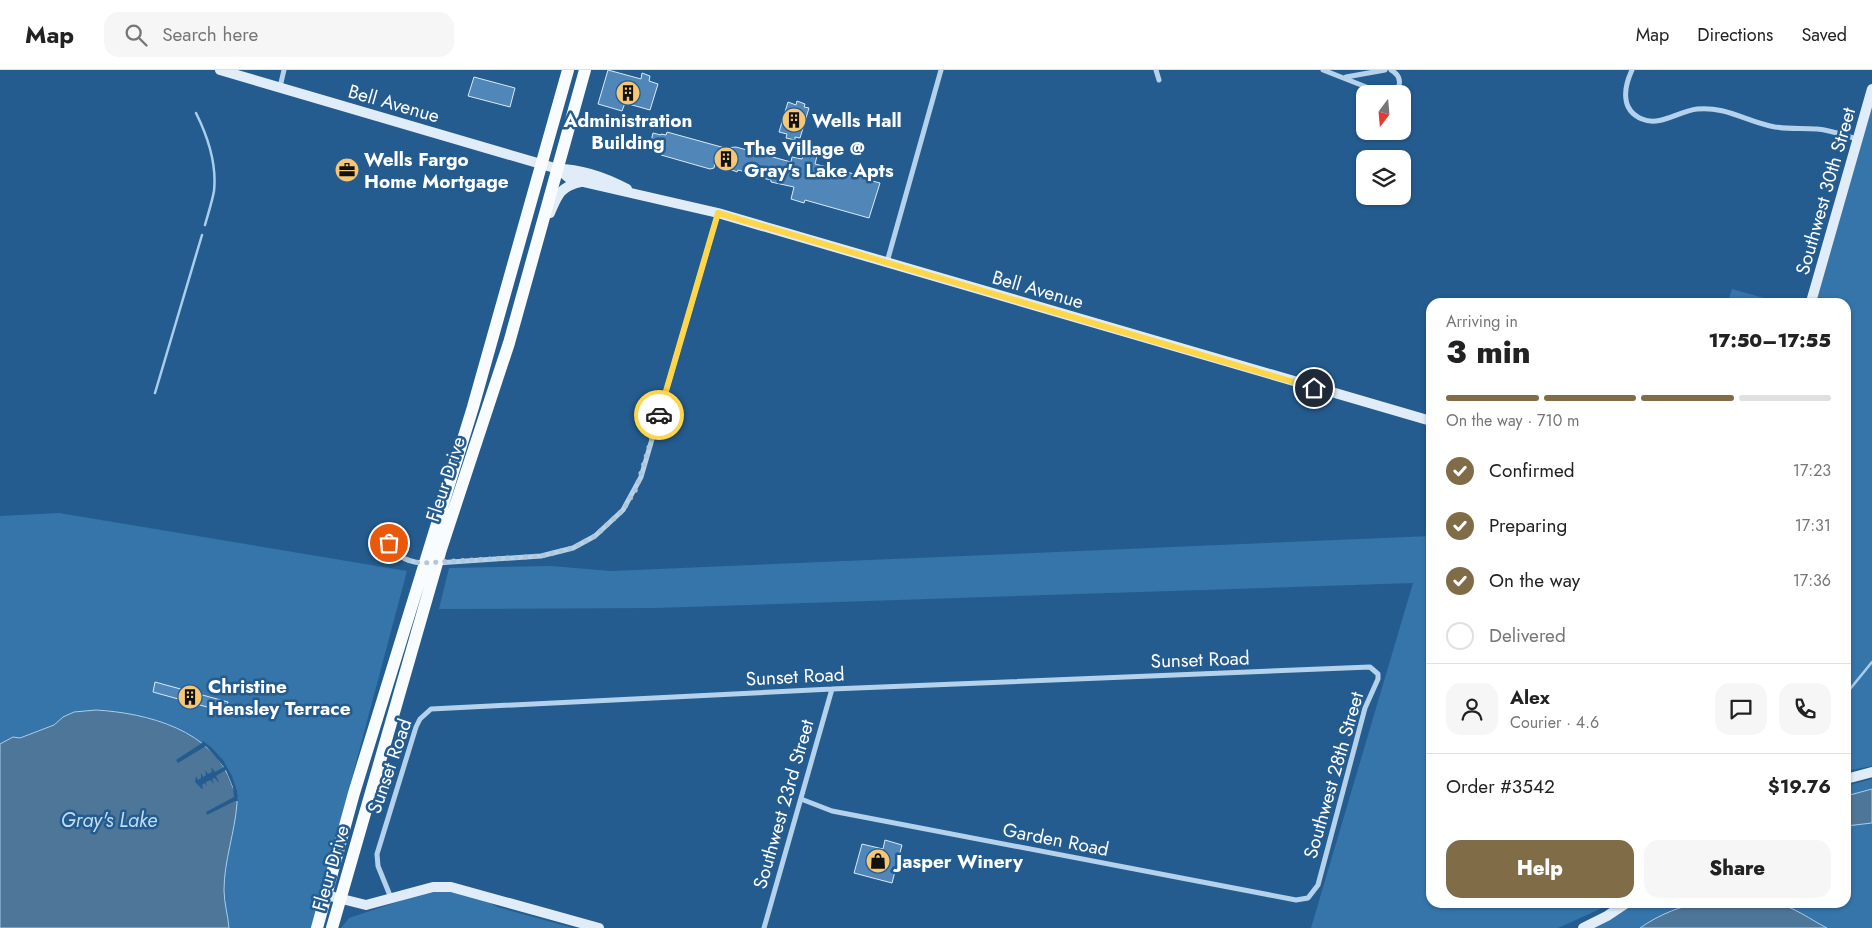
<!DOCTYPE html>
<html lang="en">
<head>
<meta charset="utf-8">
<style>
  body { margin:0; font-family:Jost,sans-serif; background:#f6f6f6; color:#222; height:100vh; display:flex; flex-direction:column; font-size:19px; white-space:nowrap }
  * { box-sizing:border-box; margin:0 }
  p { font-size:16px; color:#767676 }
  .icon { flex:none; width:28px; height:28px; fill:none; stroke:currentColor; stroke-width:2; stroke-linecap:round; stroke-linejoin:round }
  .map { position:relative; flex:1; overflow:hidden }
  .panel { position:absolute; left:1426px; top:228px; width:425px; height:610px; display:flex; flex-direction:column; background:#fff; border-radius:15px; box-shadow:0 1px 4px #0004 }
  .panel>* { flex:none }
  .needle { width:32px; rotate:196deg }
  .controls { position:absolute; left:1356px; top:15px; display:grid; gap:10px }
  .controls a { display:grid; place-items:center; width:55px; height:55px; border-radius:10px; background:#fff; box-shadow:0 1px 4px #0004; font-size:25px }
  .pin { position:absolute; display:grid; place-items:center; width:42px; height:42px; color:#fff; margin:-21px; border:2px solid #fff; border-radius:50%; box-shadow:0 1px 5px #0007 }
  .courier { position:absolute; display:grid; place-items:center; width:50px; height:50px; margin:-25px; border:4px solid #ffd54a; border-radius:50%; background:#fff; color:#222; box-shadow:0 1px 6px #0007 }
  .summary em { font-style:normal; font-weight:800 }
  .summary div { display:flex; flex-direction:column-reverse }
  .summary { display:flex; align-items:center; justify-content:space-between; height:85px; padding:0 20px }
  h1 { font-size:32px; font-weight:800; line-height:38px }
  .bar { display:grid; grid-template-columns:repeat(4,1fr); gap:8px 5px; align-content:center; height:60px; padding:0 20px }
  .bar i { height:6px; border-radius:4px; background:#e0e0e0 }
  .bar .on { background:#816c48 }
  .bar p { grid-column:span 4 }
  .line { display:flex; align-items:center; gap:12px; padding:0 20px; border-top:1px solid #e0e0e0 }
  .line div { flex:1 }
  .round { display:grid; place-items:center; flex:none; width:52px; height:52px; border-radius:15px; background:#f6f6f6 }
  ol { padding:0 20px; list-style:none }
  li { display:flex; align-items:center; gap:15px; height:55px }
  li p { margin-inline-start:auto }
  li .icon { padding:5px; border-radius:50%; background:#816c48; color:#fff; stroke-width:4 }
  li:last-child { color:#767676 }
  li i { width:28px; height:28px; border:2px solid #e0e0e0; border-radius:50% }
  .button { display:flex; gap:10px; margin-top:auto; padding:10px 20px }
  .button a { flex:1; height:58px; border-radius:15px; background:#816c48; color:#fff; font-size:20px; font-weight:800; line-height:58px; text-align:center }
  .button a+a { background:#f6f6f6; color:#222 }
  header { display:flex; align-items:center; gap:30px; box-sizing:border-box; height:70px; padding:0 25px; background:#fff; border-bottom:1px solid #e0e0e0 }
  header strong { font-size:24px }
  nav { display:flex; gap:28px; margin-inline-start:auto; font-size:18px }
  .search { width:350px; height:45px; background:#f6f6f6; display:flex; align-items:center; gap:12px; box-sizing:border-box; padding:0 18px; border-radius:15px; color:#767676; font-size:19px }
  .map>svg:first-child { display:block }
</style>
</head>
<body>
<header>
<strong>Map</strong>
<div class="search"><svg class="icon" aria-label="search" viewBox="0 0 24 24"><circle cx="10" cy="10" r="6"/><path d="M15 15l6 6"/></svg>Search here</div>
<nav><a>Map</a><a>Directions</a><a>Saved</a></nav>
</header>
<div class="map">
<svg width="1872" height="858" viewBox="0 0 1872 858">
  <rect width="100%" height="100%" fill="#245c8f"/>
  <path fill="#3575aa" d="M1872 37V696L1846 701V232H1812Z
    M1732 219 1778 232H1728Z
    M59 443 407 501 312 858H0V446Z
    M1431 466V832L1610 833 1600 839 1558 858H1311L1413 513 654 538 439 539 449 498 551 496 611 501Z
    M1872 709V858H1593L1620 843 1635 833 1846 832V716Z
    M433 820C455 821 478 824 497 837L573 858H341L349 848Z"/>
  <path fill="#4e7699" stroke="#a8ceec" d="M96 640C147 643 214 660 232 715 234 720 238 727 237 733 235 762 224 791 224 820 224 833 228 845 229 858H0V674L13 667 20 668 54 655 63 647 74 642Z
    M1872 719V753L1846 756V726Z
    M1705 833C1713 832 1721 835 1728 834 1743 834 1759 830 1775 833 1793 836 1811 850 1827 858H1640C1658 845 1684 834 1705 833Z"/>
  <path fill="#245c8f" d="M203 671 212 678 223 690 232 706 237 721 238 731H235L207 745 206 742 234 727 233 717 226 700 216 706 219 712H218L215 708 212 709 214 714 210 710 206 712 207 717 205 713 202 715 203 719H202L195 712 196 706 198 710 201 708V703L203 707 206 705 205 700 208 704 212 702 211 697 215 702 224 697 206 676 178 693 176 690 202 673Z"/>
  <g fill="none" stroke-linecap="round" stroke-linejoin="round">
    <path stroke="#a8ceec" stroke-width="2.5" d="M196 43C208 67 217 93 214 121 212 132 208 144 205 155
      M155 323 202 165
      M1846 624 1872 592"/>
  </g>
  <path fill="#5087b8" stroke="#d9eaf9" d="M608 0 641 9 642 3 650 6 649 11 658 14 650 40 625 33 622 41 598 34Z
    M474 7 515 18 510 37 468 26Z
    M797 31 805 34 804 37 809 38 800 68 795 67V70L786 68 787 64 779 62 788 32 796 35Z
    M667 62 725 78 736 77 791 92 792 87 802 89 804 82 817 86 815 94 870 108 869 110 880 113 869 148 805 130 804 133 791 129 794 117 771 112V110L749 105 750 103 738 100 737 102 715 93 714 98 710 99 661 85 662 83 658 82 660 78 650 75 653 63 661 65V64L666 65Z
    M155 612 228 632 225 642 153 622Z
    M885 770 902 775 892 813 854 803 862 774 883 779Z"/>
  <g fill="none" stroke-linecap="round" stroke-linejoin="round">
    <path stroke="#b4d2ec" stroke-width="5" d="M1156 0 1159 10
      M1323 0 1384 24
      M1632 0C1624 17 1620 40 1642 49 1660 57 1679 41 1697 39 1726 36 1747 52 1775 57 1789 59 1802 58 1817 59 1830 60 1844 65 1857 69
      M1346 7 1385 0
      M280 17 284 0
      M1390 24C1403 19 1402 6 1391 0
      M887 192 941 0
      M386 464C392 483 403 492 423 493
      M437 493 541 486 573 478 595 466 623 440 641 407 718 143
      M391 828 378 796 377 784 416 657 420 649 431 639 832 619 1370 597 1378 604V609L1365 638 1318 815 1308 828 1296 830 832 741 801 729
      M764 858 832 619"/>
    <path stroke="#e0edf9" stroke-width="10" d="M220 0 558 99C582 99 606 108 627 119
      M558 99 570 109 718 143 1431 351
      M550 143C558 124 560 117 581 112
      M1811 232 1872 19
      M1846 709 1872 702
      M326 825 366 835 433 817H451L599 858
      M1583 858 1607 846 1628 832"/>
    <path stroke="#f9fcff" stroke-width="12" d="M317 858 354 723 473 337 568 0
      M332 858 441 479 509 273 585 0"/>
  </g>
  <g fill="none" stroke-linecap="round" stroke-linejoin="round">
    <path stroke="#b2c6d8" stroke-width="5" stroke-dasharray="0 9" d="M389 473C397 486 406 491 421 493L541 486 573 478 595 466 623 440 636 419 659 345"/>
    <path stroke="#ffd54a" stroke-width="6" d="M659 345 718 143 1314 318"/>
  </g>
  <defs>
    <symbol id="building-disc" viewBox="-11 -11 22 22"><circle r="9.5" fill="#f6c677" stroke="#245c8f"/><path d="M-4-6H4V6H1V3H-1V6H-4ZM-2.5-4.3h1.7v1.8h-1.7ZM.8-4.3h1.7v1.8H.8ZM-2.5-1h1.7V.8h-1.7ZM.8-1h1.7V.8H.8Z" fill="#111"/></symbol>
    <symbol id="office-disc" viewBox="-11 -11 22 22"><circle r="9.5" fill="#f6c677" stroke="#245c8f"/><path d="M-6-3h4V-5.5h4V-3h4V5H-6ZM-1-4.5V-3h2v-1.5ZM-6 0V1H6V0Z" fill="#111"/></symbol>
    <symbol id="shop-disc" viewBox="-11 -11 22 22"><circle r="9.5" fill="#f6c677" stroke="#245c8f"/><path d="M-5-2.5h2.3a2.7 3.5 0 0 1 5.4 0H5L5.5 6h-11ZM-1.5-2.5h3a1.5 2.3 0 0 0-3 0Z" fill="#111"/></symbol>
  </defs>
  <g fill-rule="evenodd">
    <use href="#building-disc" x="614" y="9" width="28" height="28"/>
    <use href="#building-disc" x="780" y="36" width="28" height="28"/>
    <use href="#building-disc" x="712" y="75" width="28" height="28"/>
    <use href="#office-disc" x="333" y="86" width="28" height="28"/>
    <use href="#building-disc" x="176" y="613" width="28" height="28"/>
    <use href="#shop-disc" x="864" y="777" width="28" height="28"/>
  </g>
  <g text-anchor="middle" stroke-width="5" stroke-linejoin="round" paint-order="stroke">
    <g font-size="19" fill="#fff" stroke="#245c8f">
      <text transform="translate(394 33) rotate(16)" y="7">Bell Avenue</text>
      <text transform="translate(1825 121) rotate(-74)" y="7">Southwest 30th Street</text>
      <text transform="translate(1038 219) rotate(16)" y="7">Bell Avenue</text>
      <text transform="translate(445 409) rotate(-72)" y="7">Fleur Drive</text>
      <text transform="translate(1200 589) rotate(-2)" y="7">Sunset Road</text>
      <text transform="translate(795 606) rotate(-3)" y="7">Sunset Road</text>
      <text transform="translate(389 696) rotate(-71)" y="7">Sunset Road</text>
      <text transform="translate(1333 705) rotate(-74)" y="7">Southwest 28th Street</text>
      <text transform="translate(783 734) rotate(-74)" y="7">Southwest 23rd Street</text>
      <text transform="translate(1056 769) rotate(11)" y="7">Garden Road</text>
      <text transform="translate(330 798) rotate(-74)" y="7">Fleur Drive</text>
    </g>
    <g font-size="19" font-weight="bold" fill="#fff" stroke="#245c8f" text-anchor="start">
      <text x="628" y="57" text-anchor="middle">Administration<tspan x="628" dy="22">Building</tspan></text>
      <text x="812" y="57">Wells Hall</text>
      <text x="744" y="85">The Village @<tspan x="744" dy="22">Gray's Lake Apts</tspan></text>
      <text x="364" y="96">Wells Fargo<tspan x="364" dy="22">Home Mortgage</tspan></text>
      <text x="208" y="623">Christine<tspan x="208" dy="22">Hensley Terrace</tspan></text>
      <text x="896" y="798">Jasper Winery</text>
    </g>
    <g font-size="20" font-style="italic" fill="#c0dcf3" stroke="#245c8f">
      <text x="109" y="757">Gray's Lake</text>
    </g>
  </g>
</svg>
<div class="controls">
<a><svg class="needle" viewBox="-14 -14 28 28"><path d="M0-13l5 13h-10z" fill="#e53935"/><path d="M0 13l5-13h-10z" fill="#767676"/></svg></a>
<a><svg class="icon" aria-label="layers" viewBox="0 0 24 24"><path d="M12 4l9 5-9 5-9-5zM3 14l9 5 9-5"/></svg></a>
</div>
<div class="pin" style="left:389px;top:473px;background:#ea580c"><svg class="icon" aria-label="bag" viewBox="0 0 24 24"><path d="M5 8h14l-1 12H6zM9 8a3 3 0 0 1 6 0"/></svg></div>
<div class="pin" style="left:1314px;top:318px;background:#1f2937"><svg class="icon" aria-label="home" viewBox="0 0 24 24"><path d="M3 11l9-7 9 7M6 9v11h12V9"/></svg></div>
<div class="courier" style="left:659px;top:345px"><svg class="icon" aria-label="car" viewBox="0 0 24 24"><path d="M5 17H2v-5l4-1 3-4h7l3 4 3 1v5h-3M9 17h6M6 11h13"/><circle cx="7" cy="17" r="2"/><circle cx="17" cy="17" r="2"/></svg></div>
<section class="panel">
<div class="summary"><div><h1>3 min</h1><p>Arriving in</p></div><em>17:50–17:55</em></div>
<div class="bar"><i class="on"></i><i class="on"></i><i class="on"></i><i></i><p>On the way · 710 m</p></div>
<ol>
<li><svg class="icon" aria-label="check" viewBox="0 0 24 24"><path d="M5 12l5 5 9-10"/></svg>Confirmed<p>17:23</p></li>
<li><svg class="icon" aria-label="check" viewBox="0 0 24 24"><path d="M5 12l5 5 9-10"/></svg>Preparing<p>17:31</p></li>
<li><svg class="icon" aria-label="check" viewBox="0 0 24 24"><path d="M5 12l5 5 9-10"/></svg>On the way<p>17:36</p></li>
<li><i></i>Delivered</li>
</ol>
<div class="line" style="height:90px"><a class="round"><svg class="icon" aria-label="person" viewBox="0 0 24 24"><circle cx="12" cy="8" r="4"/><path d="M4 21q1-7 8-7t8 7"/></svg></a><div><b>Alex</b><p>Courier · 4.6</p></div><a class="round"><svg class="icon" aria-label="chat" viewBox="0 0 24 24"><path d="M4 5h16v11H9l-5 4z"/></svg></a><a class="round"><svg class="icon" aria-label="phone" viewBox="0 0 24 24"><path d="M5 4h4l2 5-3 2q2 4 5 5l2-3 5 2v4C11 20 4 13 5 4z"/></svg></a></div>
<div class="line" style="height:65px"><div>Order #3542</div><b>$19.76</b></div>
<div class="button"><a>Help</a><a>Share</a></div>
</section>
</div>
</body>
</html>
